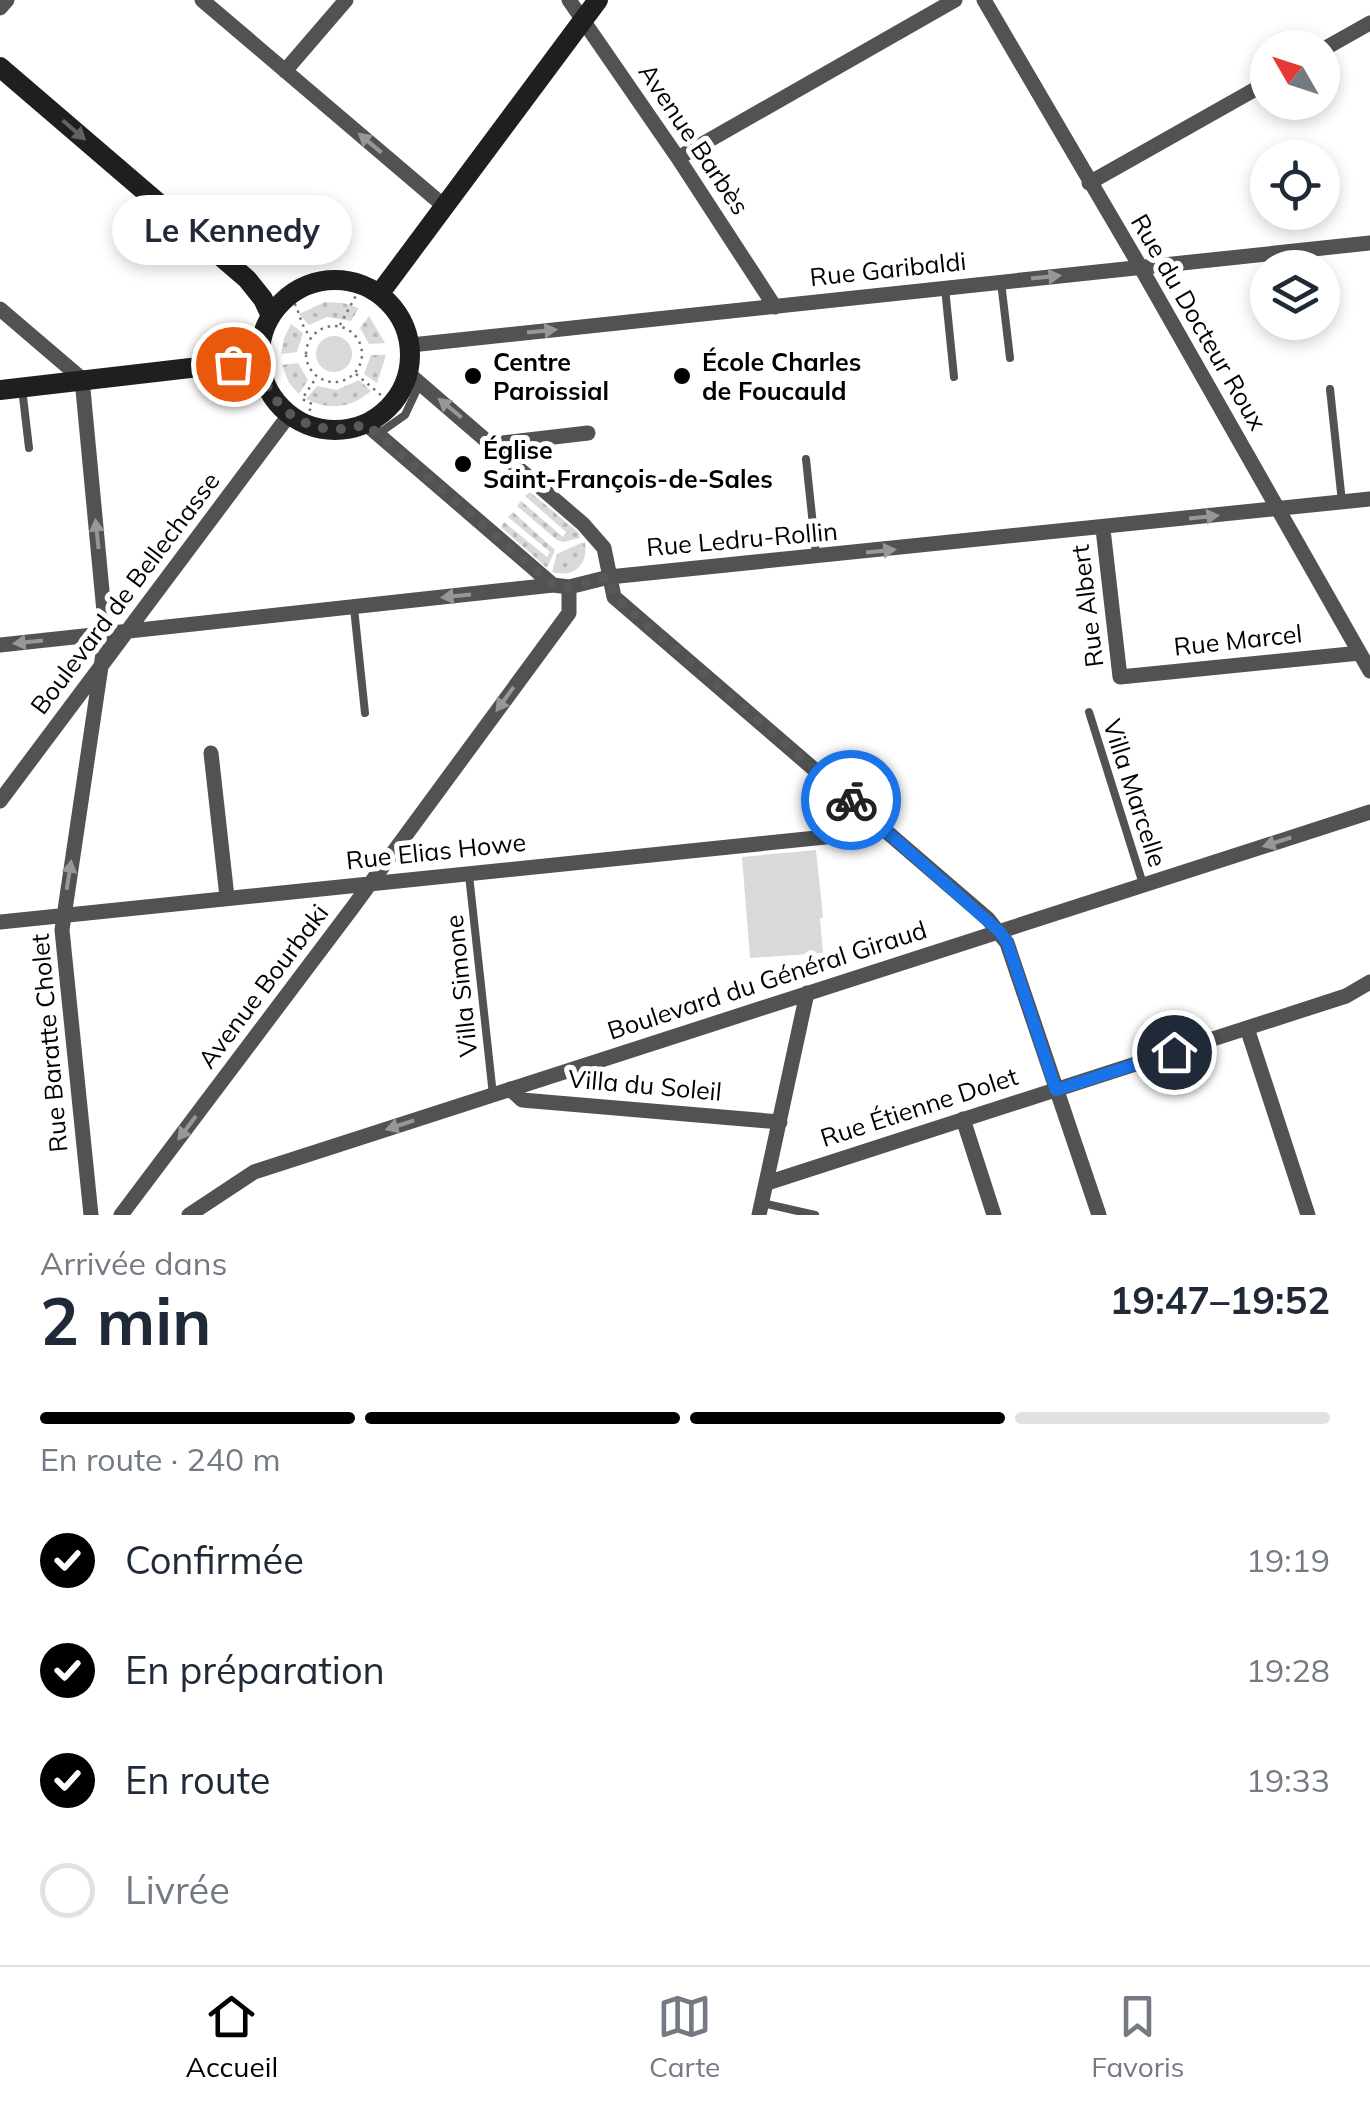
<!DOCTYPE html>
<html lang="fr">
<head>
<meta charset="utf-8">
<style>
  body { margin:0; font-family:Mulish,sans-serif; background:#f2f2f3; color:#1f2937; height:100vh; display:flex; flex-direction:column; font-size:38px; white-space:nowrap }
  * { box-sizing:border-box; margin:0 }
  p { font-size:32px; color:#747a83 }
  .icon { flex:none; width:55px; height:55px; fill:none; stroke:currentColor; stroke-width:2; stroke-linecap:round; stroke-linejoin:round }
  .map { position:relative; height:1215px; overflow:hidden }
  .side { display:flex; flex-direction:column; background:#fff; flex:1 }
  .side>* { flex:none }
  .needle { width:65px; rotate:309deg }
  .buttons { position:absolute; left:1250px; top:30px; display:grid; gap:20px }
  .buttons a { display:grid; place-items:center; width:90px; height:90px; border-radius:50%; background:#fff; box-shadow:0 5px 15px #0003; font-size:50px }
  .pin { position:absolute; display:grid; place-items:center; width:85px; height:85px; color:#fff; margin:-42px; border:5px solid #fff; border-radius:50%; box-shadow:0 2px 10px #0007 }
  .courier { position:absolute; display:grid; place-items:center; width:100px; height:100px; margin:-50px; border:8px solid #1a73e8; border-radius:50%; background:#fff; color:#222; box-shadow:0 2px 12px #0007 }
  .bubble { position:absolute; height:70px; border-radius:35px; background:#fff; box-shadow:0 5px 15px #0003; font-size:32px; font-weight:700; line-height:70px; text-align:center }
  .summary em { font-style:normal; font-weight:700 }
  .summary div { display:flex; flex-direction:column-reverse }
  .summary { display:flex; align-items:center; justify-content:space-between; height:170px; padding:0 40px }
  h1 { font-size:65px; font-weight:700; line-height:75px }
  .bar { display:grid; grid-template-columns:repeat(4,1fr); gap:15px 10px; align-content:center; height:120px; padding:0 40px }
  .bar i { height:12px; border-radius:8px; background:#e0e1e3 }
  .bar .active { background:#000 }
  .bar p { grid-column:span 4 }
  ol { padding:0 40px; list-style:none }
  li { display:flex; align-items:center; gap:30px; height:110px }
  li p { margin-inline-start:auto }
  li .icon { padding:10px; border-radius:50%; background:#000; color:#fff; stroke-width:4 }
  li:last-child { color:#747a83 }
  li i { width:55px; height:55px; border:5px solid #e0e1e3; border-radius:50% }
  .tabs { display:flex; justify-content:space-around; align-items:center; height:140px; border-top:2px solid #e0e1e3; background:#fff; font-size:28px; color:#747a83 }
  .tabs a { display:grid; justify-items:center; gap:5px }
  .tabs .active { color:#000 }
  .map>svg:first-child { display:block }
</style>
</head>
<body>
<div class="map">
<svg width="1370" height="1215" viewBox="0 0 1370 1215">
  <defs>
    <pattern id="grass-dots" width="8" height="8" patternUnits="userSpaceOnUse" patternTransform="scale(2.5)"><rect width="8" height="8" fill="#d9d9d9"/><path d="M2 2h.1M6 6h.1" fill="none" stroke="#b8b8b8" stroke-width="1.8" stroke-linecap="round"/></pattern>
  </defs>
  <rect width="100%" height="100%" fill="#fff"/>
  <path fill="url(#grass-dots)" d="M325 302 343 303 359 308 351 321 327 317 309 325 299 314Z
    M369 316 385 343 369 344 360 328Z
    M291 324 303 333 297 352 281 354 284 338Z
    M371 355H386L377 383 364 374Z
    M298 363 308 380 299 394 289 383 282 365Z
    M359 380 371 391C351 408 330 411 306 399L317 386 337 390Z
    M530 492 579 533 580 538 563 542 557 540 517 506 521 501 563 537 566 532 525 496Z
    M513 512 555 550 547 568 501 527 504 522 547 557 550 552 508 517Z
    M581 543H585C588 565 574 578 552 572L557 554Z"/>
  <path fill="#d9d9d9" d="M316 354a18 18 0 1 1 36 0a18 18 0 1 1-36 0Z
    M816 850 823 917 820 919 823 953 750 958 742 857Z"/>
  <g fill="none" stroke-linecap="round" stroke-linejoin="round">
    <path stroke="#747474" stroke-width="2.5" stroke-dasharray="2.5 5" stroke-linecap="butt" d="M291 297C301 313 298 320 310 337
      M340 325 359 290
      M306 354a28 28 0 1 1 56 0a28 28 0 1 1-56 0Z
      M356 374 382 396
      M307 418 312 404 302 399 316 378"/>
    <path stroke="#525252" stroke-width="8" d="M1001 282 1010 358
      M945 288 954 377
      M22 388 29 448
      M1330 389 1342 502
      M378 434 405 415 420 383
      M806 459 816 554
      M354 608 365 713
      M1089 712 1143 884
      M469 875 493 1095
      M762 1203 815 1215"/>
    <path stroke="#525252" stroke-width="15" d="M202 0 444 206
      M569 0 678 158 775 307
      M984 0 1141 268 1370 671
      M0 8 7 0
      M1322 50 1370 23
      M285 71 346 0
      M678 158 955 0
      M1089 183 1268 82
      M0 309 82 379 106 633 62 930 91 1215
      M411 345 1370 243
      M409 374 583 524 604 548 614 597 988 919 1007 943 1099 1215
      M366 424 553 585
      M494 444 588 433
      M1103 529 1120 677 1360 653
      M0 645 553 585 569 587 609 577 1370 499
      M211 753 227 897
      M0 801 289 415
      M0 922 845 835 863 829 874 820
      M1247 1028 1308 1215
      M510 1089 522 1100 780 1122
      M963 1119 994 1215
      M767 1183 1346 996 1370 982
      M121 1215 353 907 569 613V587
      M189 1215 254 1172 1370 812
      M759 1215 807 993"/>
    <path stroke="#1f1f1f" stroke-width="20" d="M0 67 247 279 263 299 271 316
      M260 355a75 75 0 1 1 150 0a75 75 0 1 1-150 0Z
      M380 293 598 0
      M0 390 259 360"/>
  </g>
  <defs><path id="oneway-solid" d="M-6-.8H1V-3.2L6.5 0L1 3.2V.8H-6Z" transform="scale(2.5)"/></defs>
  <use fill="#626262" href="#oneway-solid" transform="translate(74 130) rotate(41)"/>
  <g fill="#979797">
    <use href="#oneway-solid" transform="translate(370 143) rotate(-140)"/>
    <use href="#oneway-solid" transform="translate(1046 277) rotate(-6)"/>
    <use href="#oneway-solid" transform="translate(542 331) rotate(-6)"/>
    <use href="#oneway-solid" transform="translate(450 408) rotate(-141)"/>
    <use href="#oneway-solid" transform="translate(1204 517) rotate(-6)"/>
    <use href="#oneway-solid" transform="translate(97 534) rotate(-96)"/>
    <use href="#oneway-solid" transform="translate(881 551) rotate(-6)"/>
    <use href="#oneway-solid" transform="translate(456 596) rotate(174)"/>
    <use href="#oneway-solid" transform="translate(28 642) rotate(174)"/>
    <use href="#oneway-solid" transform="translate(505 699) rotate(126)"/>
    <use href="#oneway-solid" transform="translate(1277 842) rotate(162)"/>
    <use href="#oneway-solid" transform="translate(69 875) rotate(-81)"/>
    <use href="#oneway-solid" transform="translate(400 1125) rotate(162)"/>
    <use href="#oneway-solid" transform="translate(187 1128) rotate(127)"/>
  </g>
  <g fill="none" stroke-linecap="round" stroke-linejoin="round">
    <path stroke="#595959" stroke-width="10" stroke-dasharray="0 18" d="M233 364 259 360C269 414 315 441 366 424L553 585 569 587 609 577 614 597 851 800"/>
    <path stroke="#1a73e8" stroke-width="12" d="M851 800 1000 932 1007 942 1056 1090 1174 1052"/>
  </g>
  <g fill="#000" stroke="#fff" stroke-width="4">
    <circle cx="473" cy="376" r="10"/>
    <circle cx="682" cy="376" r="10"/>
    <circle cx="463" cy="464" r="10"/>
  </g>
  <g text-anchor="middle" stroke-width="10" stroke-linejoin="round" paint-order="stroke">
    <g font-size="25" fill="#000" stroke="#fff">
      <text transform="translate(694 139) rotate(56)" y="9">Avenue Barbès</text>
      <text transform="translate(888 269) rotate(-6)" y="9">Rue Garibaldi</text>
      <text transform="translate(1199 322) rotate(60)" y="9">Rue du Docteur Roux</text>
      <text transform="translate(742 539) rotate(-5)" y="9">Rue Ledru-Rollin</text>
      <text transform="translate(125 593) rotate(-53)" y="9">Boulevard de Bellechasse</text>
      <text transform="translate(1087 606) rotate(-97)" y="9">Rue Albert</text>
      <text transform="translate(1238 640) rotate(-6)" y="9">Rue Marcel</text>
      <text transform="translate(1135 793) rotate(72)" y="9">Villa Marcelle</text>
      <text transform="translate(436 851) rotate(-6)" y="9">Rue Elias Howe</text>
      <text transform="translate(767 980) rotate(-18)" y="9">Boulevard du Général Giraud</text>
      <text transform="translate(263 986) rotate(-53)" y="9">Avenue Bourbaki</text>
      <text transform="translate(461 986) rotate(-96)" y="9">Villa Simone</text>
      <text transform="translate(49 1043) rotate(-95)" y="9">Rue Baratte Cholet</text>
      <text transform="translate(645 1085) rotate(5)" y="9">Villa du Soleil</text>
      <text transform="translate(919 1107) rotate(-18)" y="9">Rue Étienne Dolet</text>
    </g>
    <g font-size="25" font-weight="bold" fill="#000" stroke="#fff" text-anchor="start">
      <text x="493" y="371">Centre<tspan x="493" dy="29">Paroissial</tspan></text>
      <text x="702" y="371">École Charles<tspan x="702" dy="29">de Foucauld</tspan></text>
      <text x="483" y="459">Église<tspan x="483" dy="29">Saint-François-de-Sales</tspan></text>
    </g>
  </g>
</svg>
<div class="buttons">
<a><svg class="needle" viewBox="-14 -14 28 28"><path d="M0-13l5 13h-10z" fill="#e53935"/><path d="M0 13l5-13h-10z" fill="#747a83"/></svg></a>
<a><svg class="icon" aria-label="locate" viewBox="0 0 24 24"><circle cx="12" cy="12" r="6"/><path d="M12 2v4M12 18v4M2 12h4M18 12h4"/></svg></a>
<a><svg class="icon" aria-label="layers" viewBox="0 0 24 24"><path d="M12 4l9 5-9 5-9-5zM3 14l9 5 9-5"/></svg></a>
</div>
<div class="pin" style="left:233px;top:364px;background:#ea580c"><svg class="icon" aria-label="bag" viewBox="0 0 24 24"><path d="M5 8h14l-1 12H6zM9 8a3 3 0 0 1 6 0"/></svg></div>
<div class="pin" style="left:1174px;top:1052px;background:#1f2937"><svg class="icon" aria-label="home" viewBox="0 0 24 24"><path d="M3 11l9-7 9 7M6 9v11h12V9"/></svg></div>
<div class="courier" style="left:851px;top:800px"><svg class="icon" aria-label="bike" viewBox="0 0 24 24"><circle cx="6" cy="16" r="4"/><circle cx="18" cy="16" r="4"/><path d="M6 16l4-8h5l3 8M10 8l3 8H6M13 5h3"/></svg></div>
<div class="bubble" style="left:112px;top:195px;width:240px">Le Kennedy</div>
</div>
<section class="side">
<div class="summary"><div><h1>2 min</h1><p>Arrivée dans</p></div><em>19:47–19:52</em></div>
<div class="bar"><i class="active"></i><i class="active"></i><i class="active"></i><i></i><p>En route · 240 m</p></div>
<ol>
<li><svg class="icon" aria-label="check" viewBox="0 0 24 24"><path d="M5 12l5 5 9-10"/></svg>Confirmée<p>19:19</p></li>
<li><svg class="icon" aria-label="check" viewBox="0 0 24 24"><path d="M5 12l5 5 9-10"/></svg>En préparation<p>19:28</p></li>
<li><svg class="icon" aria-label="check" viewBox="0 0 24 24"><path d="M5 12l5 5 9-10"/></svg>En route<p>19:33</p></li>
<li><i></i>Livrée</li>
</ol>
</section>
<nav class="tabs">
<a class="active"><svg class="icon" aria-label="home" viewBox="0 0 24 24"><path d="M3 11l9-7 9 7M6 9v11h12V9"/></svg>Accueil</a>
<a><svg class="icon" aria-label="map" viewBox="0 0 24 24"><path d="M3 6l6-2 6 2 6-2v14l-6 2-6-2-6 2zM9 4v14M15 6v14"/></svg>Carte</a>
<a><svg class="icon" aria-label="saved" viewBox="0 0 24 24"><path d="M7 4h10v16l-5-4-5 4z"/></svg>Favoris</a>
</nav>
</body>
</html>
